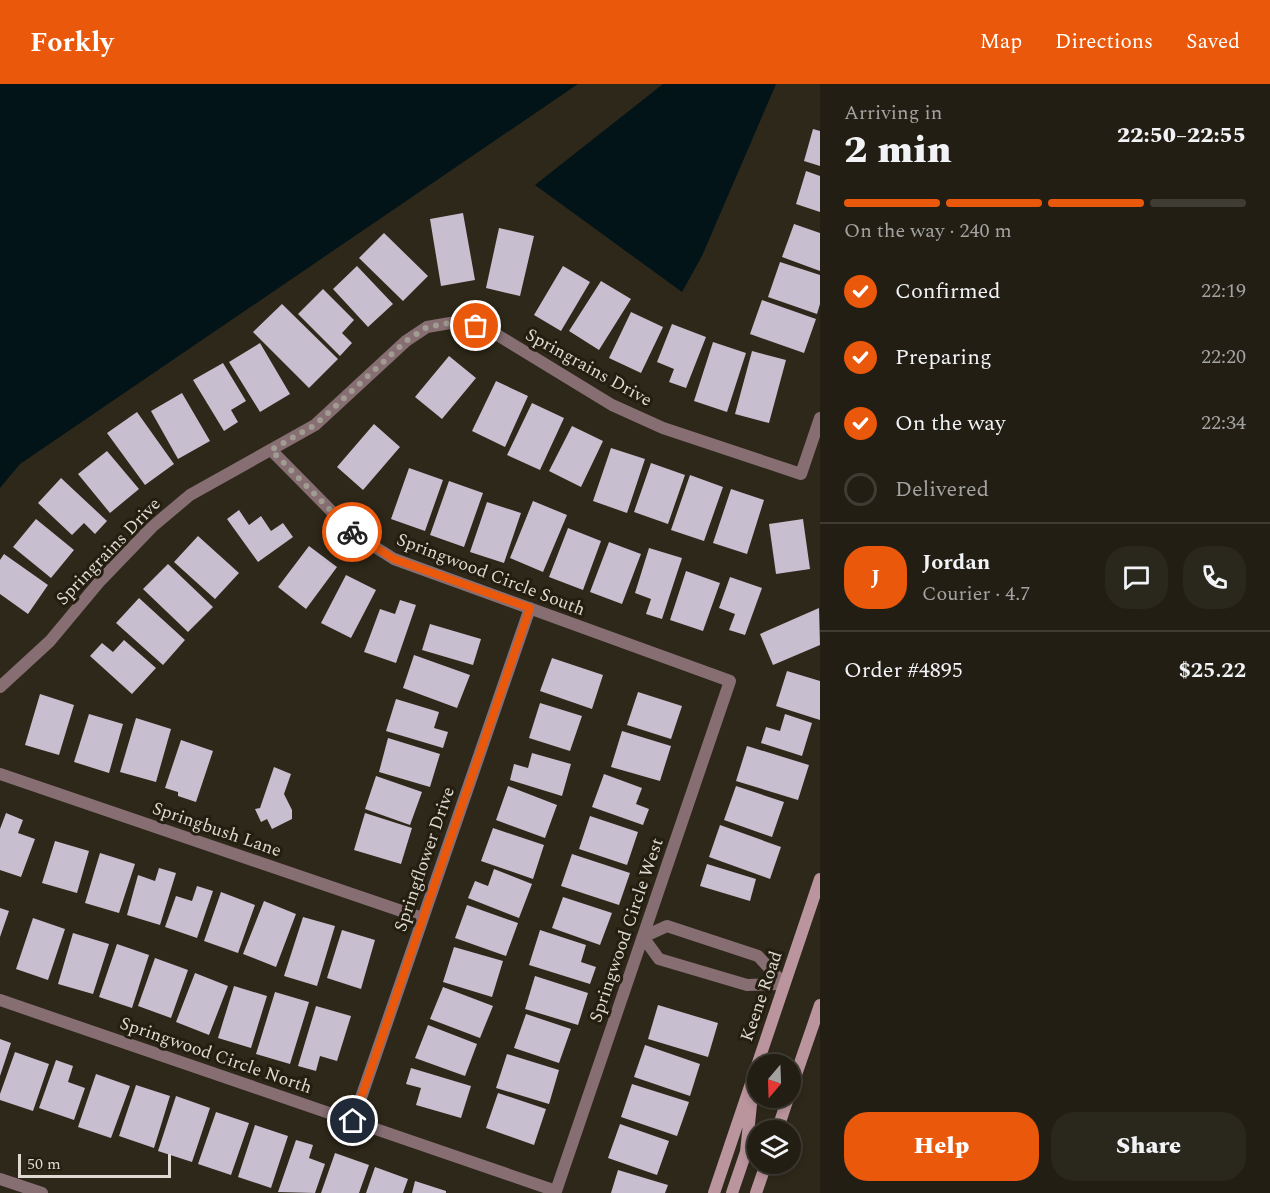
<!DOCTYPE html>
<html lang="en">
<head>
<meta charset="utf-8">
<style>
  body { margin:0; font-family:Spectral,serif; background:#2a271d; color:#f1f3f6; height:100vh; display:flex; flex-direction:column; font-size:22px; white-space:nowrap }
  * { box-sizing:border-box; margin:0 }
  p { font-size:20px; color:#a2a2a0 }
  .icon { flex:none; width:33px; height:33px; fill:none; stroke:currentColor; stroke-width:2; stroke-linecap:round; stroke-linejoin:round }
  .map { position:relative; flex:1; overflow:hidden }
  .side { display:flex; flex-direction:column; background:#221e14; width:450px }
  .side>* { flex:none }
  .needle { width:39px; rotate:199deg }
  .controls { position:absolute; left:747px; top:970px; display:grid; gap:12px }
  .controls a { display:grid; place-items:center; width:54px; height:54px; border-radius:50%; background:#221e14; box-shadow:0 3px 9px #0003,0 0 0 2px #3f3c34; font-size:30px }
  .scale { position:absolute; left:18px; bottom:15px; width:153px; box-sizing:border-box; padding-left:6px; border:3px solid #dedad1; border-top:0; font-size:16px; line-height:21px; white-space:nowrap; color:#dedad1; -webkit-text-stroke:4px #241e11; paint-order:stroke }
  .pin { position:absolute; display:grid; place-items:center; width:51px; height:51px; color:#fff; margin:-26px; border:3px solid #fff; border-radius:50%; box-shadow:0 2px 6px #0007 }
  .courier { position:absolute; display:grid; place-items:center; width:60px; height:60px; margin:-30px; border:4px solid #ea580c; border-radius:50%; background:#fff; color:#222; box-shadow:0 2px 8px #0007 }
  .headline em { font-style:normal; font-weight:800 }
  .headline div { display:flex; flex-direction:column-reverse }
  .headline { display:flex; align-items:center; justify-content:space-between; height:102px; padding:0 24px }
  h1 { font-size:39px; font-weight:800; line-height:45px }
  .bar { display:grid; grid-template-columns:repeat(4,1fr); gap:9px 6px; align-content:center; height:72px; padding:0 24px }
  .bar i { height:8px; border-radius:4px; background:#3f3c34 }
  .bar .current { background:#ea580c }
  .bar p { grid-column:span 4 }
  .line { display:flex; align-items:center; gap:15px; padding:0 24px; border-top:2px solid #3f3c34 }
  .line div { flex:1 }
  .round { display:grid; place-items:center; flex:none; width:63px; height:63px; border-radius:24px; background:#2a271d }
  ol { padding:0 24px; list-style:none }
  li { display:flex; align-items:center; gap:18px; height:66px }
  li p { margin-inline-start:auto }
  li .icon { padding:6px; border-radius:50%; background:#ea580c; color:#fff; stroke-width:4 }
  li:last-child { color:#a2a2a0 }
  li i { width:33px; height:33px; border:3px solid #3f3c34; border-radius:50% }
  .cta { display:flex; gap:12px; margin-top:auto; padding:12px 24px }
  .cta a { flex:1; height:69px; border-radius:24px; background:#ea580c; color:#fff; font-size:24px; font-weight:800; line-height:69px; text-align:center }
  .cta a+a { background:#2a271d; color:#f1f3f6 }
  header { display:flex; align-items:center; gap:36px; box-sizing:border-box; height:84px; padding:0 30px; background:#ea580c; color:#fff }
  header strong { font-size:28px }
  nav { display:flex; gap:33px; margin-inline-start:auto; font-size:21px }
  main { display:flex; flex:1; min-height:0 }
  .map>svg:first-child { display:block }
</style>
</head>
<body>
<header>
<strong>Forkly</strong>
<nav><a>Map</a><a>Directions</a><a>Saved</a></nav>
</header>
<main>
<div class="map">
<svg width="820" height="1109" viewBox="0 0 820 1109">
  <rect width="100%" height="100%" fill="#2e281a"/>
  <path fill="#021417" d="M0 0H578L20 380 0 404Z
    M663 0H776L702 172 682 208 535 101Z"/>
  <path fill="#c7becf" d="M813 45 820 47V82L804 77Z
    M806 87 820 92V128L796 120Z
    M463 129 475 196 441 202 430 135Z
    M794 140 820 149V187L782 173Z
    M499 144 534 152 520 212 486 204Z
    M384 149 428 192 403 217 359 174Z
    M780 178 820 191V220L817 230 768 213Z
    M357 182 393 220 368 243 333 205Z
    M563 182 590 198 561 247 534 231Z
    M601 197 631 215 599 266 569 247Z
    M323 205 354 236 342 249 352 259 340 272 298 230Z
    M762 216 816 235 804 269 750 250Z
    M282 220 338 275 309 304 253 248Z
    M631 228 663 243 641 289 609 274Z
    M672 240 706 253 686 304 669 298 674 285 657 278Z
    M713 258 746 269 727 328 694 317Z
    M260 259 290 310 260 328 229 278Z
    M752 267 786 276 769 339 735 330Z
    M449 272 476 294 442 335 415 313Z
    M223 279 246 317 231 326 238 338 224 347 193 296Z
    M496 297 528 312 505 363 472 347Z
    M182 309 210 357 178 375 151 327Z
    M532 319 564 334 540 386 507 371Z
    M137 328 174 380 145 401 107 349Z
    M374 340 400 363 363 406 337 383Z
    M572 342 603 357 581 403 549 387Z
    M611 364 645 375 627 429 593 417Z
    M107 367 139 405 110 429 78 390Z
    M651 379 685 391 668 440 634 428Z
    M409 384 443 396 425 447 391 435Z
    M690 391 723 403 704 457 671 446Z
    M61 394 107 437 95 450 84 439 72 451 38 419Z
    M449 397 483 409 464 463 430 451Z
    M731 405 764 416 747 470 713 459Z
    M533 417 567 431 543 488 510 474Z
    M487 418 521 429 504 479 470 468Z
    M239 426 249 441 261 432 271 447 283 439 293 453 258 478 227 435Z
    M36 435 74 466 51 494 13 463Z
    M803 435 810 485 776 490 769 440Z
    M568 444 601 457 583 506 549 493Z
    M198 452 239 489 215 515 174 478Z
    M609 458 641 470 622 520 590 508Z
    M309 462 337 483 306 525 278 503Z
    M649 464 682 474 662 535 646 530 651 515 635 509Z
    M4 470 48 501 28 530 0 510V476Z
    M168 480 213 523 188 548 143 505Z
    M686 487 720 499 703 547 670 536Z
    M346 491 376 506 351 554 321 539Z
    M730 493 762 504 745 551 729 546 735 530 719 524Z
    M139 514 185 556 163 581 116 539Z
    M400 516 416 521 396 579 364 568 380 525 395 530Z
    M819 524 820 561 773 581 760 550Z
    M430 540 481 555 473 581 422 566Z
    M124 556 156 584 132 610 90 572 102 559 113 568Z
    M414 571 470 591 457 624 403 604Z
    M552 574 603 591 592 625 540 607Z
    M787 587 820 597V636L776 622Z
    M638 608 682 622 671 655 627 641Z
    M40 610 74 621 59 671 25 661Z
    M396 615 439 628 434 644 448 648 443 664 386 647Z
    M540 619 582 632 570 667 529 654Z
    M89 630 123 640 109 689 74 678Z
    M785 630 812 639 802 672 761 659 766 643 780 647Z
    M136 634 171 645 156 698 120 688Z
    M622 647 671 662 660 697 611 683Z
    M388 654 440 670 430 703 379 688Z
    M181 656 213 667 196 718 178 712V708L165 704Z
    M747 662 809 681 798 716 736 697Z
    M532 669 571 680 562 712 510 696 514 680 528 684Z
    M274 683 291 690 284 710 292 726V735L272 745 267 735 261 738 255 725 260 724Z
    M604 690 642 704 636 720 649 725 643 741 592 723Z
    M376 692 422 708 410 741 365 725Z
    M508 702 557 721 545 754 496 736Z
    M736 702 784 718 772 753 724 736Z
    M6 729 23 736 18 749 35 755 21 793 0 786V745Z
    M365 729 412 744 401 780 354 766Z
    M590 732 638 748 627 781 579 765Z
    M720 741 781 763 770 795 709 773Z
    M493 744 544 761 533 795 481 777Z
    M55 757 89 767 77 809 42 799Z
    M100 769 135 780 119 829 85 819Z
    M572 770 630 789 619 821 561 802Z
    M707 780 756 795 750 817 700 802Z
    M159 784 176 789 160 841 127 831 138 791 155 797Z
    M494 785 532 800 519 834 468 814 475 797 488 802Z
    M197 802 213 807 197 854 165 843 176 812 192 817Z
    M221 808 255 821 238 869 204 857Z
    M563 813 612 829 600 861 552 844Z
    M264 817 296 830 276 883 243 870Z
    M467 821 518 839 506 872 455 854Z
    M0 824 9 827 0 853Z
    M303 833 335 842 317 902 284 892Z
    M33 834 65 845 48 896 16 885Z
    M342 846 375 856 361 905 327 894Z
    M540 846 586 861 581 878 596 883 590 900 529 881Z
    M73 849 109 860 93 910 58 900Z
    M117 860 149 871 132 924 99 913Z
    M454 863 503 877 492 913 443 898Z
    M155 874 188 886 171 934 138 922Z
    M195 889 228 902 209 951 176 938Z
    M535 892 588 909 578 941 525 925Z
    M234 902 267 912 251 964 218 954Z
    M443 903 493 922 480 954 430 935Z
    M275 908 309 918 290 980 256 970Z
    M658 921 718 939 708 973 648 955Z
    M316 922 351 932 337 977 320 972 316 987 298 982Z
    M526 930 571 945 559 979 514 964Z
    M428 941 477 960 465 992 415 974Z
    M0 955 11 959 0 992Z
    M645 961 700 980 690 1012 634 993Z
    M15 968 49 980 33 1027 0 1016V1010Z
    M507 970 559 986 549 1020 496 1004Z
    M56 976 73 982 68 998 85 1004 74 1036 39 1024Z
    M411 984 471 1002 461 1034 416 1021 421 1004 406 1000Z
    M96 990 130 1002 111 1054 78 1043Z
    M632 1000 689 1018 677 1052 621 1033Z
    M136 1001 170 1012 154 1064 119 1052Z
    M498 1009 546 1025 534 1061 486 1044Z
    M176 1012 210 1024 192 1078 158 1067Z
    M216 1028 249 1039 231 1091 198 1080Z
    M620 1040 669 1057 657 1091 608 1074Z
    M255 1041 288 1052 271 1104 238 1093Z
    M296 1056 313 1061 309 1074 325 1080 315 1109 278 1108Z
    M335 1069 369 1081 359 1109H321Z
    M375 1083 408 1095 403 1109H366Z
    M618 1086 668 1101 665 1109H611Z
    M415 1097 446 1107V1109H412Z"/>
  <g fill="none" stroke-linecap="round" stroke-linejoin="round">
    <path stroke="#866e73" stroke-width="12" d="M0 603 50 557 100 497 152 443 190 411 315 341 406 257 427 243 450 239 476 242 499 252 612 321 663 344 801 390 820 334
      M0 690 422 834
      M667 842 758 872 784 900 747 901 659 875 643 853Z
      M0 916 556 1107 730 597 394 475 353 449 271 366
      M353 1037 530 524"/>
    <path stroke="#866e73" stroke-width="12" d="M0 1095 42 1109"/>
    <path stroke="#bb959e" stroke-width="12" d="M790 1008 820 921
      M777 1047 788 1014
      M714 1109 820 795
      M732 1109 746 1068 752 1011
      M756 1109 766 1080"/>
  </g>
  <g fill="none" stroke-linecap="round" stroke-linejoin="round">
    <path stroke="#a09c91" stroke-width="6" stroke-dasharray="0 10.8" d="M352 448 271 366 315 341 406 257 427 243 450 239 476 242"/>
    <path stroke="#ea580c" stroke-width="8" d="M352 448 394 475 530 524 353 1037"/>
  </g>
  <g text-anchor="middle" stroke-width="6" stroke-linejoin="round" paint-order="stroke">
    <g font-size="18" fill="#dedad1" stroke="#241e11">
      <text transform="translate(589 283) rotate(29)" y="6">Springrains Drive</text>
      <text transform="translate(108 467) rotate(-46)" y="6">Springrains Drive</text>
      <text transform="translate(491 490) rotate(21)" y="6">Springwood Circle South</text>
      <text transform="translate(217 745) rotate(19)" y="6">Springbush Lane</text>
      <text transform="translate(424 775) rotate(-71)" y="6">Springflower Drive</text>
      <text transform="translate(626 846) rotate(-71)" y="6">Springwood Circle West</text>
      <text transform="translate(761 912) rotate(-71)" y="6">Keene Road</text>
      <text transform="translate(216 971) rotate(19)" y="6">Springwood Circle North</text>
    </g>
  </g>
</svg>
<div class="controls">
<a><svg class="needle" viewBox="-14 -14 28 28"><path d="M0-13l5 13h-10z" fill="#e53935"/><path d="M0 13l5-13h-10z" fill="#a2a2a0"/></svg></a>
<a><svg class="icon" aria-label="layers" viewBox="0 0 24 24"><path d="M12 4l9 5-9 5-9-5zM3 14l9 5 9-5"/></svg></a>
</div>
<div class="scale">50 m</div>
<div class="pin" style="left:476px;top:242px;background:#ea580c"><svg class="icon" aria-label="bag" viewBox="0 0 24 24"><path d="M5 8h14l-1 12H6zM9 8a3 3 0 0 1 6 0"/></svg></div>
<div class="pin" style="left:353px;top:1037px;background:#1f2937"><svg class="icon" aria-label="home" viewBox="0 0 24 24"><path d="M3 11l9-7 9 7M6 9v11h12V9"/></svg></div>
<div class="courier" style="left:352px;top:448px"><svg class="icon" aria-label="bike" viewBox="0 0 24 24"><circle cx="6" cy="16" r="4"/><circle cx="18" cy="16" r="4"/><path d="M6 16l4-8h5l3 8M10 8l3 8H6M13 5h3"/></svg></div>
</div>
<section class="side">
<div class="headline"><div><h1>2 min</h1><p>Arriving in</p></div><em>22:50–22:55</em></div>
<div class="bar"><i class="current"></i><i class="current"></i><i class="current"></i><i></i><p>On the way · 240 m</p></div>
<ol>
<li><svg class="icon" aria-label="check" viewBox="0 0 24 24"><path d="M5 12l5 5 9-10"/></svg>Confirmed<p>22:19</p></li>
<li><svg class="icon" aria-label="check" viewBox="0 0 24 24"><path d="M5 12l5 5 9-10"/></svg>Preparing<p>22:20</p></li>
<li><svg class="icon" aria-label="check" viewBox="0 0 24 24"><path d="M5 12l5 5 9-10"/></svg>On the way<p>22:34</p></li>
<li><i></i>Delivered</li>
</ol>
<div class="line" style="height:108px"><b class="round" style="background:#ea580c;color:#fff">J</b><div><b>Jordan</b><p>Courier · 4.7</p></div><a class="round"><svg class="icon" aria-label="chat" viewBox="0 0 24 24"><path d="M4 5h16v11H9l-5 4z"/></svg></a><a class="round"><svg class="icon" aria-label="phone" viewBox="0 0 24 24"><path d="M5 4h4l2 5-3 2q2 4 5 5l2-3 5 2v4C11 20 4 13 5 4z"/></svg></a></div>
<div class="line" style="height:78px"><div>Order #4895</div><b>$25.22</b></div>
<div class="cta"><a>Help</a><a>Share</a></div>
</section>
</main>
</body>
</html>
